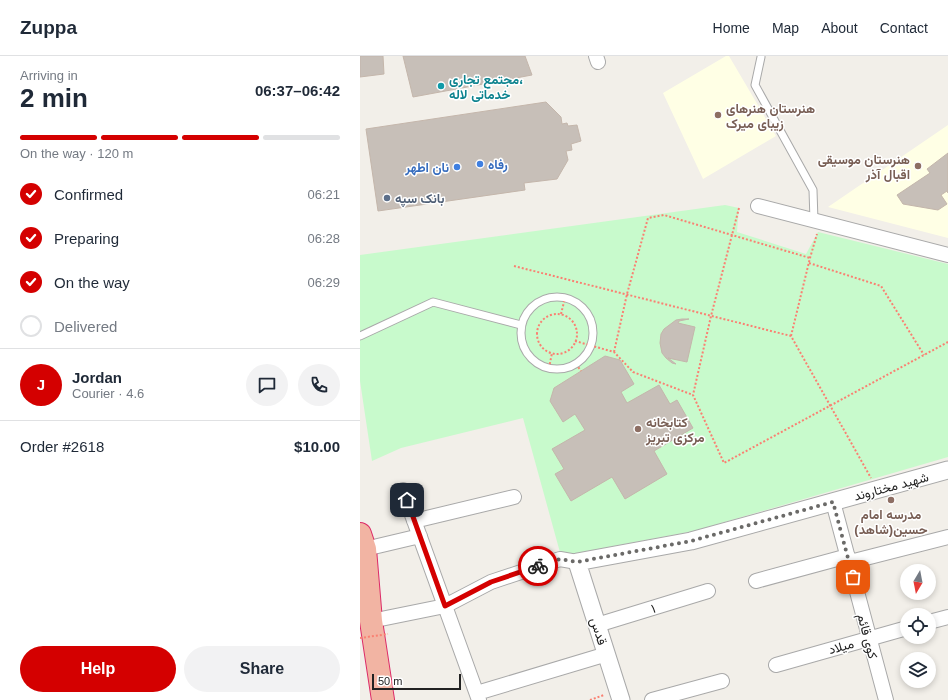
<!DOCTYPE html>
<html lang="en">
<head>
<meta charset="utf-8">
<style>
  body { margin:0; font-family:Helvetica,Vazirmatn,sans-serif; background:#f2f2f3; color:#1f2937; height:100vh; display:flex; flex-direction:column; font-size:15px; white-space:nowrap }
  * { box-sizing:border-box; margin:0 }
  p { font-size:13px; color:#747a83 }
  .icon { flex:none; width:22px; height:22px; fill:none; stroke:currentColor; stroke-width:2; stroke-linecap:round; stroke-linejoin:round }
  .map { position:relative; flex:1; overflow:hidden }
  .details { display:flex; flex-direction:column; background:#fff; width:360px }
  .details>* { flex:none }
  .needle { width:26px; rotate:190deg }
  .controls { position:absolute; left:540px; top:508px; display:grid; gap:8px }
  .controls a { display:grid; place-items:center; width:36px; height:36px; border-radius:50%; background:#fff; box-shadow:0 2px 6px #0003; font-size:20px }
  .scale { position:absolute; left:12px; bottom:10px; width:89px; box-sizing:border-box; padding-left:4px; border:2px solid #222; border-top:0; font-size:11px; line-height:14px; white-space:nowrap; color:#222; -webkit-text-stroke:3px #fff; paint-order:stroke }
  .pin { position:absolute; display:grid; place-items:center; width:34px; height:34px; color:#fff; margin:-17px; border-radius:8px; box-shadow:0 2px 6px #0006 }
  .courier { position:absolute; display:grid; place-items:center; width:40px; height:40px; margin:-20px; border:3px solid #d40000; border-radius:50%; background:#fff; color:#222; box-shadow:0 1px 5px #0007 }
  .head em { font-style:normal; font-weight:700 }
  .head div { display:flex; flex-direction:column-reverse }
  .head { display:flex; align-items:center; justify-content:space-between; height:68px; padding:0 20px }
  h1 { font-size:26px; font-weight:700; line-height:30px }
  .bar { display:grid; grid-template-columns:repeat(4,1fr); gap:6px 4px; align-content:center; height:48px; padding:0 20px }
  .bar i { height:5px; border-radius:3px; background:#e0e1e3 }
  .bar .selected { background:#d40000 }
  .bar p { grid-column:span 4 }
  .line { display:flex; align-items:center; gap:10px; padding:0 20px; border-top:1px solid #e0e1e3 }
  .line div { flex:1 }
  .round { display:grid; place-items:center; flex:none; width:42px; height:42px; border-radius:21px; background:#f2f2f3 }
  ol { padding:0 20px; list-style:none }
  li { display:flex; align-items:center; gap:12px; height:44px }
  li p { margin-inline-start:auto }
  li .icon { padding:4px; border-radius:50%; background:#d40000; color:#fff; stroke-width:4 }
  li:last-child { color:#747a83 }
  li i { width:22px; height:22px; border:2px solid #e0e1e3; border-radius:50% }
  .cta { display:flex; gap:8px; margin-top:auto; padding:8px 20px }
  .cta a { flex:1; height:46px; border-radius:24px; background:#d40000; color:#fff; font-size:16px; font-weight:700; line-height:46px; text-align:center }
  .cta a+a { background:#f2f2f3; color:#1f2937 }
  header { display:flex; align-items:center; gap:24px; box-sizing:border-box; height:56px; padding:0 20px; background:#fff; border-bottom:1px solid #e0e1e3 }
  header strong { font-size:19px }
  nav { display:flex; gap:22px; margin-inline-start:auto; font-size:14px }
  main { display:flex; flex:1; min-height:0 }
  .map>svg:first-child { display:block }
</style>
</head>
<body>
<header>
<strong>Zuppa</strong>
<nav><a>Home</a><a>Map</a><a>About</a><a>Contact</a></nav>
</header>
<main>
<section class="details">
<div class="head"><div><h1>2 min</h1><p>Arriving in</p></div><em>06:37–06:42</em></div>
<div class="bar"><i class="selected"></i><i class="selected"></i><i class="selected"></i><i></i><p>On the way · 120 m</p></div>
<ol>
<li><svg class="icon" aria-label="check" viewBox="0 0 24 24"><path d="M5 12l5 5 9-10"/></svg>Confirmed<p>06:21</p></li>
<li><svg class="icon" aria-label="check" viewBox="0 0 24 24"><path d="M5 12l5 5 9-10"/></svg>Preparing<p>06:28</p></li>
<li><svg class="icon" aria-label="check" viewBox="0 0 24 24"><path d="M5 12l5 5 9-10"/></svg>On the way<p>06:29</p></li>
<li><i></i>Delivered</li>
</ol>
<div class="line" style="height:72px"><b class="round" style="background:#d40000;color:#fff">J</b><div><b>Jordan</b><p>Courier · 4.6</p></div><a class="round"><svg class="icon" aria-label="chat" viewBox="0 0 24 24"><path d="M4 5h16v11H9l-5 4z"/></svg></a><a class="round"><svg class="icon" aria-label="phone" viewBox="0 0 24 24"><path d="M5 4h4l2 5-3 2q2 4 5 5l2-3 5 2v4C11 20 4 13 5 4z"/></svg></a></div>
<div class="line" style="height:52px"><div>Order #2618</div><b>$10.00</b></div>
<div class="cta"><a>Help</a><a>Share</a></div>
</section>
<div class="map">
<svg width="588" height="644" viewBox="0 0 588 644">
  <rect width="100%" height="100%" fill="#f2efe9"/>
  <path fill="#ffffe5" d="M366 0H369L416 80 343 123 303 37Z
    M588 69V182L468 151Z"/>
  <path fill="#c8facc" d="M365 149 379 152 377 176 446 198 458 176 588 208V401L334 475 201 500 163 362 41 392 12 405 0 325V199Z"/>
  <path fill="#c7bfb8" stroke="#c4b6ab" d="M0 0H23L24 18 0 21Z
    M43 0H165L172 19 53 41Z
    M186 46 201 61 202 68 207 67 208 70 217 69 221 85 211 88 212 94 206 95 208 104 197 123 164 127 165 134 18 155 6 73Z
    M588 97V137L587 135 581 139 587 148 578 154 543 148 537 139 570 117 567 113Z
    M322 263H329L319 265 318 267 335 271 327 306 308 302 316 308 312 307 306 302 302 297 300 287 301 278 304 273 316 264Z
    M245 300 260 304 274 328 261 336 267 347 299 329 310 348 317 344 333 372 294 395 307 418 265 443 252 421 211 445 195 418 204 413 192 393 225 374 215 358 203 366 190 345 194 332Z"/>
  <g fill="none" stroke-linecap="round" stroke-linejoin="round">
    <defs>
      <path id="service" d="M401 1 395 29 453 134 454 165
        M161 277a36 36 0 1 1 72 0a36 36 0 1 1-72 0Z
        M0 280 73 246 161 269"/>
      <path id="minor" d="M236 0 238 6
        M398 150 588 199
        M43 434 119 644
        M473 446 526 644
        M54 465 154 441
        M5 493 60 480
        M490 506 588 481
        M396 525 488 500
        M11 565 85 550 131 526 200 503 217 506
        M569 566 588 561
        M237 569 348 535
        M416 609 547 572
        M117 637 247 598
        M292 644 362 625"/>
      <path id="tertiary" d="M261 644 217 506 331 485 588 414"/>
      <path id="trunk" d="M0 478 5 493 11 565 23 644"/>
    </defs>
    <use href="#service" stroke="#a9a9a9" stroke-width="9"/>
    <use href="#minor" stroke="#a9a9a9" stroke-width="16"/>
    <use href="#tertiary" stroke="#a9a9a9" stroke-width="19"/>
    <use href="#trunk" stroke="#dc2a67" stroke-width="24"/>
    <path stroke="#fa8072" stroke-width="2" stroke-dasharray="2 2" stroke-linecap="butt" d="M379 152 351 260 333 339 364 407 588 286
      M449 207 521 230 564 299
      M154 210 431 280 511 422
      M201 258 205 242
      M177 278a20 20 0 1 1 40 0a20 20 0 1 1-40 0Z
      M431 280 450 202 457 178
      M215 285 254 296 273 316 333 339
      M254 296 267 238 288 162 304 159 450 202
      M216 308 221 315
      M189 312 192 297
      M230 644 244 639"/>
    <use href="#service" stroke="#fff" stroke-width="7"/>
    <use href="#minor" stroke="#fff" stroke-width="14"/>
    <use href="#tertiary" stroke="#fff" stroke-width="17"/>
    <use href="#trunk" stroke="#f2b4a3" stroke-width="22"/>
    <path stroke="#fa8072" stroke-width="2" stroke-dasharray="2 2" stroke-linecap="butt" d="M0 582 28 578"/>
  </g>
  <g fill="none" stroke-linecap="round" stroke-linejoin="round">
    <path stroke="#6b6a68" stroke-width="4" stroke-dasharray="0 7.2" d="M178 510 200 503 217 506 331 485 473 446 493 521"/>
    <path stroke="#d40000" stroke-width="5" d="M47 444 85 550 131 526 178 510"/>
  </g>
  <circle fill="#0f9aa8" stroke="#fff" stroke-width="1.5" cx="81" cy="30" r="4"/>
  <g fill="#8d6e63" stroke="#fff" stroke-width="1.5">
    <circle cx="358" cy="59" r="4"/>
    <circle cx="558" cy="110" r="4"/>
    <circle cx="278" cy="373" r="4"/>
    <circle cx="531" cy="444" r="4"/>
  </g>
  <g fill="#3f7fe0" stroke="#fff" stroke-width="1.5">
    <circle cx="120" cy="108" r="4"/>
    <circle cx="97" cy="111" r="4"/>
  </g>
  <circle fill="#5c6f8a" stroke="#fff" stroke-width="1.5" cx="27" cy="142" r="4"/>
  <g text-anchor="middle" stroke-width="3" stroke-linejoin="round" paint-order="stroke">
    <g font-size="13" font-weight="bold" fill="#0d838f" stroke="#fff" text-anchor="start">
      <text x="89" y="28">مجتمع تجاری،<tspan x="89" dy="15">خدماتی لاله</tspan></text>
    </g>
    <g font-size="13" font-weight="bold" fill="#785e54" stroke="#fff" text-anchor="start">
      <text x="366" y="57">هنرستان هنرهای<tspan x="366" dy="15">زیبای میرک</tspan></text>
      <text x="550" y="108" text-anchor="end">هنرستان موسیقی<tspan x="550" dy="15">اقبال آذر</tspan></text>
      <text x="286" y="371">کتابخانه<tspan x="286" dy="15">مرکزى تبریز</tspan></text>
      <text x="531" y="463" text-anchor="middle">مدرسه امام<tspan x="531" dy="15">حسین(شاهد)</tspan></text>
    </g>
    <g font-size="13" font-weight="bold" fill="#366cbe" stroke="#fff" text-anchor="start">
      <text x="128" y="113">رفاه</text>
      <text x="89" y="116" text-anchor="end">نان اطهر</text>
    </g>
    <g font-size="13" font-weight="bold" fill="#4e5e75" stroke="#fff" text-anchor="start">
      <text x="35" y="147">بانک سپه</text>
    </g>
    <g font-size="13" fill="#222" stroke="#fff">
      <text transform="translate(531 430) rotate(-15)" y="5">شهید مختاروند</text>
      <text transform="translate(293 552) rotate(-17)" y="5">۱</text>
      <text transform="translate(239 575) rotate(72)" y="5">قدس</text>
      <text transform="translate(508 580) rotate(75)" y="5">کوی قائم</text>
      <text transform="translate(481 590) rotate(-16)" y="5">میلاد</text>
    </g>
  </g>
</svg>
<div class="controls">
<a><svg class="needle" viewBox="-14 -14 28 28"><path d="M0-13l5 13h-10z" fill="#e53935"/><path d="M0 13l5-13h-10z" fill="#747a83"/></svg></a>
<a><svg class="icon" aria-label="locate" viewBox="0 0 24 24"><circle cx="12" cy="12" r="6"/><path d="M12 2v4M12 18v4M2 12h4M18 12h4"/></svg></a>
<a><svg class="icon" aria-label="layers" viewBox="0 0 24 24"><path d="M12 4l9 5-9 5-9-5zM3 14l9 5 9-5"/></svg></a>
</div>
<div class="scale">50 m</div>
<div class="pin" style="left:493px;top:521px;background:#ea580c"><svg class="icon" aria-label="bag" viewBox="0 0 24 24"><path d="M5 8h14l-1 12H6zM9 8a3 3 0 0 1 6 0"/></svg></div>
<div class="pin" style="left:47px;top:444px;background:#1f2937"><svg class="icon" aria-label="home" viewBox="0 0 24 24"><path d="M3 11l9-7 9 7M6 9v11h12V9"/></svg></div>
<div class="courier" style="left:178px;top:510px"><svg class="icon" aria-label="bike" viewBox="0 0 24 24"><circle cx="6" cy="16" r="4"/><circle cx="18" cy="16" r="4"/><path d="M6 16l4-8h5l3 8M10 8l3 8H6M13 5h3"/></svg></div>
</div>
</main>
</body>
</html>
